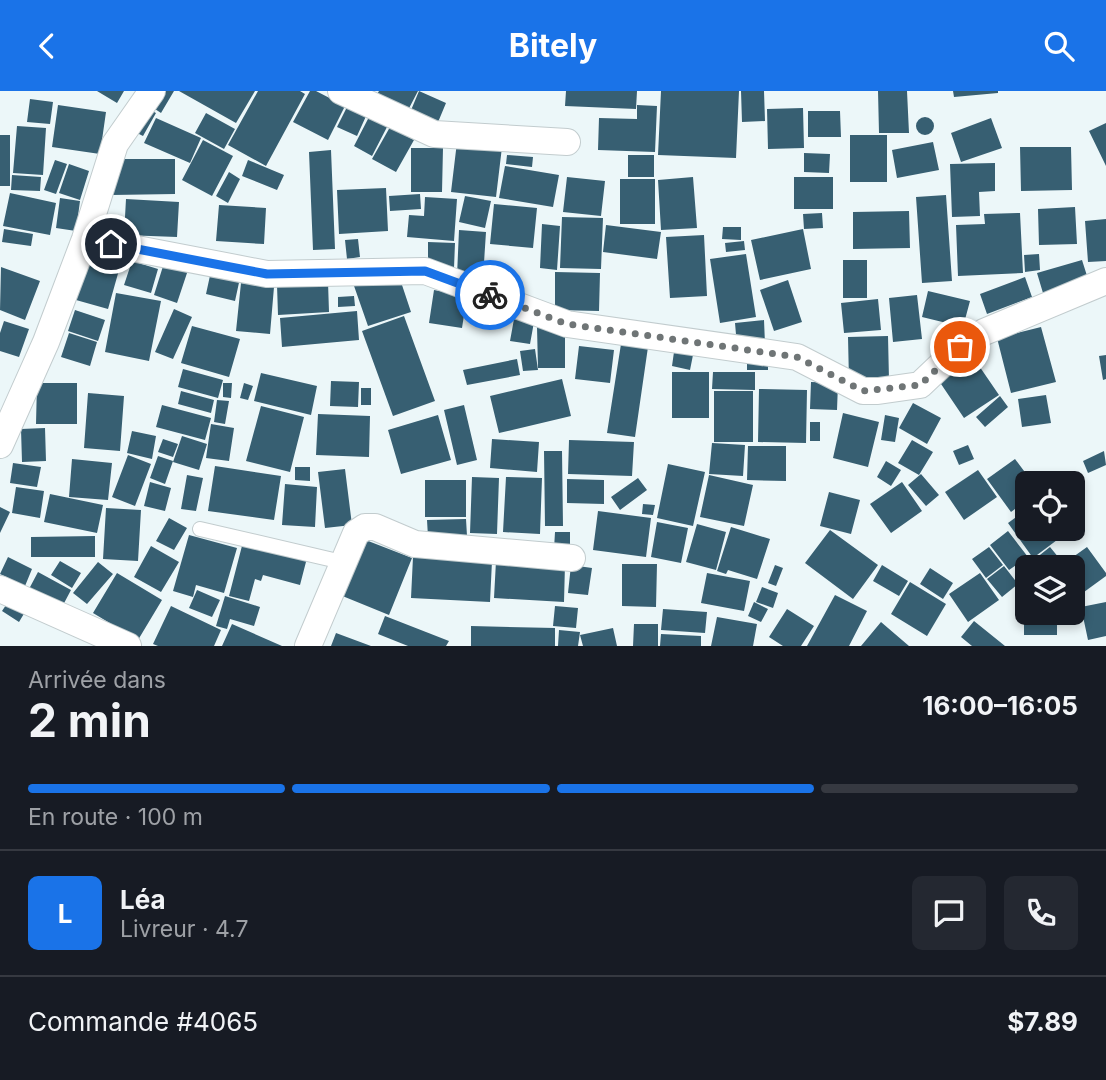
<!DOCTYPE html>
<html lang="fr">
<head>
<meta charset="utf-8">
<style>
  body { margin:0; font-family:Inter,sans-serif; background:#242831; color:#f1f3f6; height:100vh; display:flex; flex-direction:column; font-size:26px; white-space:nowrap }
  * { box-sizing:border-box; margin:0 }
  p { font-size:23px; color:#9ea1a6 }
  .icon { flex:none; width:38px; height:38px; fill:none; stroke:currentColor; stroke-width:2; stroke-linecap:round; stroke-linejoin:round }
  .map { position:relative; height:555px; overflow:hidden }
  .panel { display:flex; flex-direction:column; background:#171b24; flex:1 }
  .panel>* { flex:none }
  .tools { position:absolute; left:1015px; top:380px; display:grid; gap:14px }
  .tools a { display:grid; place-items:center; width:70px; height:70px; border-radius:10px; background:#171b24; box-shadow:0 4px 10px #0003; font-size:35px }
  .pin { position:absolute; display:grid; place-items:center; width:60px; height:60px; color:#fff; margin:-30px; border:4px solid #fff; border-radius:50%; box-shadow:0 2px 7px #0007 }
  .courier { position:absolute; display:grid; place-items:center; width:70px; height:70px; margin:-35px; border:5px solid #1a73e8; border-radius:50%; background:#fff; color:#222; box-shadow:0 2px 9px #0007 }
  .summary em { font-style:normal; font-weight:700 }
  .summary div { display:flex; flex-direction:column-reverse }
  .summary { display:flex; align-items:center; justify-content:space-between; height:119px; padding:0 28px }
  h1 { font-size:46px; font-weight:700; line-height:52px }
  .bar { display:grid; grid-template-columns:repeat(4,1fr); gap:10px 7px; align-content:center; height:84px; padding:0 28px }
  .bar i { height:9px; border-radius:5px; background:#363941 }
  .bar .selected { background:#1a73e8 }
  .bar p { grid-column:span 4 }
  .line { display:flex; align-items:center; gap:18px; padding:0 28px; border-top:2px solid #363941 }
  .line div { flex:1 }
  .round { display:grid; place-items:center; flex:none; width:74px; height:74px; border-radius:10px; background:#242831 }
  header { display:flex; justify-content:space-between; align-items:center; height:91px; padding:0 28px; background:#1a73e8; color:#fff; font-size:32px; font-weight:700 }
  .map>svg:first-child { display:block }
</style>
</head>
<body>
<header><svg class="icon" aria-label="back" viewBox="0 0 24 24"><path d="M15 5l-7 7 7 7"/></svg>Bitely<svg class="icon" aria-label="search" viewBox="0 0 24 24"><circle cx="10" cy="10" r="6"/><path d="M15 15l6 6"/></svg></header>
<div class="map">
<svg width="1106" height="555" viewBox="0 0 1106 555">
  <rect width="100%" height="100%" fill="#ecf7f9"/>
  <path fill="#375f72" d="M97 0H124L117 12Z
    M158 0H174L161 22 149 14Z
    M179 0H255L236 32Z
    M258 0H300L305 3 266 75 228 54Z
    M310 0H316L345 15 328 49 293 31Z
    M379 0H418L405 25 374 8Z
    M419 0 446 12 436 36 409 24Z
    M566 0H637L636 18 565 15Z
    M661 0H739L736 67 658 64Z
    M741 0H764L765 30 742 31Z
    M878 0H907L909 42H879Z
    M953 0H998V2L954 6Z
    M30 8 53 11 50 33 27 31Z
    M58 14 106 21 100 63 52 56Z
    M348 14 367 23 357 45 337 36Z
    M637 14 657 15 655 61 598 59 599 27 637 28Z
    M144 16 156 22 143 45 131 39Z
    M803 17 804 57 768 58 767 18Z
    M808 20H840L841 46H808Z
    M206 22 235 38 224 58 195 42Z
    M916 35a9 9 0 1 1 18 0a9 9 0 1 1-18 0Z
    M369 26 387 36 372 65 354 55Z
    M156 27 201 47 190 72 144 52Z
    M991 27 1002 57 961 71 951 42Z
    M1106 32V75L1089 40Z
    M17 35 46 37 43 84 13 82Z
    M390 36 414 49 396 81 372 68Z
    M0 44H10V95H0Z
    M850 44H887V91H850Z
    M203 49 233 65 212 105 182 89Z
    M457 51 502 56 496 106 451 101Z
    M933 51 939 79 897 87 892 59Z
    M1020 56H1071L1072 99 1021 100Z
    M411 57H443L442 101H411Z
    M331 59 335 158 313 159 309 61Z
    M804 62 830 63 829 82 804 81Z
    M507 64 533 66 532 76 506 73Z
    M628 64H654V86H628Z
    M111 68H175V103L112 104Z
    M55 69 67 73 56 103 44 99Z
    M248 69 284 84 277 99 242 85Z
    M995 72V100L979 101 980 125 952 126 950 73Z
    M69 73 89 80 80 109 59 102Z
    M505 75 559 84 553 116 499 107Z
    M229 81 240 88 228 112 216 105Z
    M12 84 41 86 40 100 11 99Z
    M567 86 605 90 601 125 563 121Z
    M693 86 697 137 661 139 658 89Z
    M794 86H833V118H794Z
    M620 88H655V133H620Z
    M386 97 388 140 339 143 337 99Z
    M10 102 56 112 50 144 3 135Z
    M420 103 421 118 390 120 389 105Z
    M946 104 952 190 922 192 916 106Z
    M465 105 491 110 485 137 459 131Z
    M425 106 457 108 454 150 407 146 409 124 424 125Z
    M60 107 80 110 76 140 56 137Z
    M126 108 179 111 177 146 124 144Z
    M494 113 537 117 533 157 490 153Z
    M219 114 266 117 264 153 216 150Z
    M1075 116 1077 153 1039 154 1038 118Z
    M909 120 910 157 853 158V121Z
    M822 122 823 137 804 138 803 123Z
    M1020 122 1023 182 958 185 956 134 985 133 984 123Z
    M562 126 603 127 601 178 560 177Z
    M1106 128V170L1088 171 1085 130Z
    M542 133 560 135 557 179 540 177Z
    M606 134 661 141 657 168 603 161Z
    M723 136H741V149L722 148Z
    M4 138 33 143 31 155 2 151Z
    M803 138 811 178 760 189 751 149Z
    M459 139 486 141 483 187 457 185Z
    M704 144 707 205 670 207 666 146Z
    M358 148 360 166 347 168 345 149Z
    M744 150 745 159 726 161 725 152Z
    M428 151 455 152 454 177 428 176Z
    M746 163 756 226 720 232 710 168Z
    M1039 163 1040 179 1025 181 1024 164Z
    M843 169H867V207H843Z
    M1082 169 1088 188 1043 202 1037 182Z
    M87 170 119 179 108 218 76 209Z
    M132 170 158 178 151 202 124 194Z
    M164 172 188 179 177 212 154 204Z
    M1 176 40 190 25 229 0 219Z
    M211 180 240 187 235 210 206 203Z
    M555 181 600 182 599 220 555 219Z
    M398 182 411 221 368 235 353 192Z
    M1025 186 1032 206 987 223 980 203Z
    M788 189 802 231 774 240 760 199Z
    M328 191 329 221 278 224 277 194Z
    M241 192 274 196 270 243 236 240Z
    M434 199 467 205 462 237 429 232Z
    M928 200 970 210 963 236 922 226Z
    M116 202 161 210 149 270 105 261Z
    M917 204 922 248 893 251 889 207Z
    M354 205 355 215 338 216V206Z
    M878 208 881 239 844 242 841 212Z
    M174 218 192 226 173 268 155 261Z
    M75 219 105 229 98 250 68 240Z
    M357 220 359 249 282 256 280 227Z
    M404 225 435 310 393 325 362 240Z
    M514 228 534 231 530 253 510 250Z
    M764 229 765 253 737 255 735 232Z
    M4 230 29 238 19 266 0 260V242Z
    M192 235 240 248 229 286 181 272Z
    M537 236H565V277H538Z
    M1041 236 1056 291 1011 302 997 247Z
    M69 242 97 251 90 275 61 266Z
    M888 245 889 289 849 290 848 246Z
    M621 253 648 256 635 346 607 342Z
    M579 255 614 259 610 292 575 288Z
    M535 258 538 279 523 280 520 260Z
    M674 261 693 264 690 279 672 275Z
    M1106 264V288L1103 289 1099 265Z
    M747 266H768V279H747Z
    M973 266 999 304 964 327 939 290Z
    M517 268 520 284 467 294 463 279Z
    M183 278 223 289 218 307 178 296Z
    M672 281H709V327H672Z
    M713 281H755V299L712 298Z
    M261 282 317 295 311 324 254 310Z
    M562 288 571 325 499 342 490 305Z
    M331 290 359 291 358 316 330 315Z
    M811 291 838 292 837 319 810 318Z
    M37 292H77V333H36Z
    M223 292H232L231 307 223 306Z
    M244 292 253 295 248 309 240 307Z
    M361 297H371V314H361Z
    M759 298 807 299 806 352 758 351Z
    M181 300 214 309 211 322 178 313Z
    M714 300H753V351H714Z
    M88 302 124 305 120 360 84 357Z
    M1046 304 1051 332 1022 336 1018 308Z
    M1000 305 1008 316 985 336 976 326Z
    M217 309 229 310 225 333 214 331Z
    M913 312 941 327 927 353 899 337Z
    M162 314 211 327 205 349 156 336Z
    M464 314 477 369 457 374 444 319Z
    M261 315 304 326 290 381 246 370Z
    M843 322 879 331 868 376 833 367Z
    M318 323 370 325 369 366 316 364Z
    M438 324 451 369 401 383 388 339Z
    M885 324 899 327 895 351 881 349Z
    M810 331H820V350H810Z
    M211 333 234 337 229 370 206 367Z
    M45 337 46 370 22 371 21 338Z
    M132 340 156 345 152 368 127 362Z
    M182 345 207 353 199 379 173 371Z
    M163 348 178 353 173 366 158 361Z
    M492 348 539 351 537 381 490 377Z
    M569 349 634 351 632 385 568 383Z
    M912 349 933 361 919 384 898 372Z
    M712 352 745 354 743 385 709 383Z
    M968 354 974 368 959 374 953 360Z
    M748 355H786V390L747 389Z
    M544 360H562L563 435H545Z
    M1104 360 1106 374 1088 382 1083 370Z
    M128 364 151 373 135 415 112 406Z
    M158 365 173 370 165 393 150 387Z
    M72 368 112 372 108 409 69 406Z
    M1015 368 1033 392H1027V409L1011 421 987 388Z
    M886 370 901 379 891 395 877 386Z
    M13 372 41 376 37 396 10 392Z
    M668 373 705 381 693 435 657 427Z
    M215 375 281 385 274 429 208 420Z
    M295 376H310V390L295 389Z
    M345 378 352 434 325 437 318 381Z
    M978 379 997 406 964 429 945 401Z
    M921 383 939 404 926 415 908 394Z
    M187 384 203 387 196 420 181 418Z
    M709 384 753 394 744 435 700 426Z
    M472 386 499 387 497 443 470 442Z
    M506 386 542 387 540 443 503 441Z
    M638 387 647 399 620 419 611 406Z
    M567 388 604 389V413L567 412Z
    M425 389H466V426H425Z
    M150 391 171 397 165 420 144 415Z
    M902 391 922 420 891 442 870 413Z
    M285 393 317 396 315 436 282 434Z
    M16 396 44 400 40 427 12 422Z
    M829 401 860 409 851 443 820 435Z
    M50 403 103 414 97 442 44 431Z
    M643 413 655 414 653 424 642 423Z
    M0 416 10 421 0 442Z
    M106 417 141 419 138 470 103 468Z
    M1027 418V438H1054L1061 446 1033 467 1008 432Z
    M598 420 651 427 646 466 593 459Z
    M169 427 187 437 174 459 156 450Z
    M466 428 467 445 428 446 427 429Z
    M657 431 688 437 681 472 651 466Z
    M697 433 726 441 716 479 686 471Z
    M731 436 770 448 757 488 728 479 726 483 717 480Z
    M830 439 878 474 853 508 805 472Z
    M1008 440 1028 466 1009 479 990 454Z
    M555 441H570V459L554 458Z
    M189 444 237 457 224 502 196 494 193 506 173 500Z
    M95 445V466H31V446Z
    M363 448 412 467 389 524 340 504Z
    M243 451 307 467 300 494 263 484 261 490 255 488 249 510 229 505Z
    M151 455 179 471 161 501 134 486Z
    M989 456 1003 474 986 487 972 468Z
    M1050 456 1059 467 1047 476H1035L1031 471Z
    M1087 456 1106 482V485L1073 509V476H1059Z
    M8 466 32 478 25 495 0 483Z
    M413 466 492 470 490 511 411 507Z
    M60 470 81 482 72 497 51 484Z
    M496 470 565 473 564 511 494 507Z
    M98 471 113 483 87 513 73 502Z
    M622 473H657L656 516 622 515Z
    M571 474 592 477 588 504 568 502Z
    M775 474 783 477 776 495 768 492Z
    M882 474 908 490 899 505 873 490Z
    M1004 475 1018 493 1002 506 987 488Z
    M930 477 953 492 943 508 920 493Z
    M38 481 71 499 62 516 29 498Z
    M117 482 162 509 138 549 93 522Z
    M707 482 750 490 744 520 701 512Z
    M980 482 999 509 968 531 949 503Z
    M910 491 946 513 927 545 891 523Z
    M762 496 778 502 773 517 756 511Z
    M197 499 220 509 212 526 189 517Z
    M835 504 867 520 849 555H807Z
    M225 505 260 516 254 535 230 528 227 538 216 535Z
    M1024 507H1027V522H1057V544H1024Z
    M8 511 25 521 19 531 2 520Z
    M754 511 768 518 761 531 748 525Z
    M1106 511V545L1088 549 1081 516Z
    M171 515 221 539 214 555H158L153 553Z
    M555 515 578 517 576 537 553 535Z
    M663 518 707 521 705 542 661 539Z
    M787 518 814 535 801 555H783L769 546Z
    M385 525 449 550 446 555H408L378 543Z
    M717 526 757 533 753 555H711Z
    M974 530 1005 555H972L961 546Z
    M881 531 909 555H861Z
    M232 533 282 555H222Z
    M634 533H658V555H633Z
    M471 535 555 537V555H471Z
    M613 537 617 555H583L580 544Z
    M559 539 580 541 578 555H558Z
    M336 542 371 555H331Z
    M661 543 701 545V555H660Z"/>
  <g fill="none" stroke-linecap="round" stroke-linejoin="round">
    <defs>
      <path id="lane" d="M200 438 342 471"/>
      <path id="street" d="M341 0 434 43 567 51
        M85 148 267 183 425 180 567 233 797 266 863 300H878L920 294 960 256 984 241 1106 190
        M0 354 46 251 85 148 115 53 152 0
        M0 498 128 555
        M308 555 356 442 365 436H375L415 453 572 467"/>
    </defs>
    <use href="#lane" stroke="#c2ccce" stroke-width="16"/>
    <use href="#street" stroke="#c2ccce" stroke-width="28"/>
    <use href="#lane" stroke="#fff" stroke-width="14"/>
    <use href="#street" stroke="#fff" stroke-width="26"/>
  </g>
  <g fill="none" stroke-linecap="round" stroke-linejoin="round">
    <path stroke="#6f7576" stroke-width="7" stroke-dasharray="0 12.6" d="M490 204 567 233 797 266 863 300 920 294 960 256"/>
    <path stroke="#1a73e8" stroke-width="9" d="M111 153 267 183 425 180 490 204"/>
  </g>
</svg>
<div class="tools">
<a><svg class="icon" aria-label="locate" viewBox="0 0 24 24"><circle cx="12" cy="12" r="6"/><path d="M12 2v4M12 18v4M2 12h4M18 12h4"/></svg></a>
<a><svg class="icon" aria-label="layers" viewBox="0 0 24 24"><path d="M12 4l9 5-9 5-9-5zM3 14l9 5 9-5"/></svg></a>
</div>
<div class="pin" style="left:960px;top:256px;background:#ea580c"><svg class="icon" aria-label="bag" viewBox="0 0 24 24"><path d="M5 8h14l-1 12H6zM9 8a3 3 0 0 1 6 0"/></svg></div>
<div class="pin" style="left:111px;top:153px;background:#1f2937"><svg class="icon" aria-label="home" viewBox="0 0 24 24"><path d="M3 11l9-7 9 7M6 9v11h12V9"/></svg></div>
<div class="courier" style="left:490px;top:204px"><svg class="icon" aria-label="bike" viewBox="0 0 24 24"><circle cx="6" cy="16" r="4"/><circle cx="18" cy="16" r="4"/><path d="M6 16l4-8h5l3 8M10 8l3 8H6M13 5h3"/></svg></div>
</div>
<section class="panel">
<div class="summary"><div><h1>2 min</h1><p>Arrivée dans</p></div><em>16:00–16:05</em></div>
<div class="bar"><i class="selected"></i><i class="selected"></i><i class="selected"></i><i></i><p>En route · 100 m</p></div>
<div class="line" style="height:126px"><b class="round" style="background:#1a73e8;color:#fff">L</b><div><b>Léa</b><p>Livreur · 4.7</p></div><a class="round"><svg class="icon" aria-label="chat" viewBox="0 0 24 24"><path d="M4 5h16v11H9l-5 4z"/></svg></a><a class="round"><svg class="icon" aria-label="phone" viewBox="0 0 24 24"><path d="M5 4h4l2 5-3 2q2 4 5 5l2-3 5 2v4C11 20 4 13 5 4z"/></svg></a></div>
<div class="line" style="height:91px"><div>Commande #4065</div><b>$7.89</b></div>
</section>
</body>
</html>
